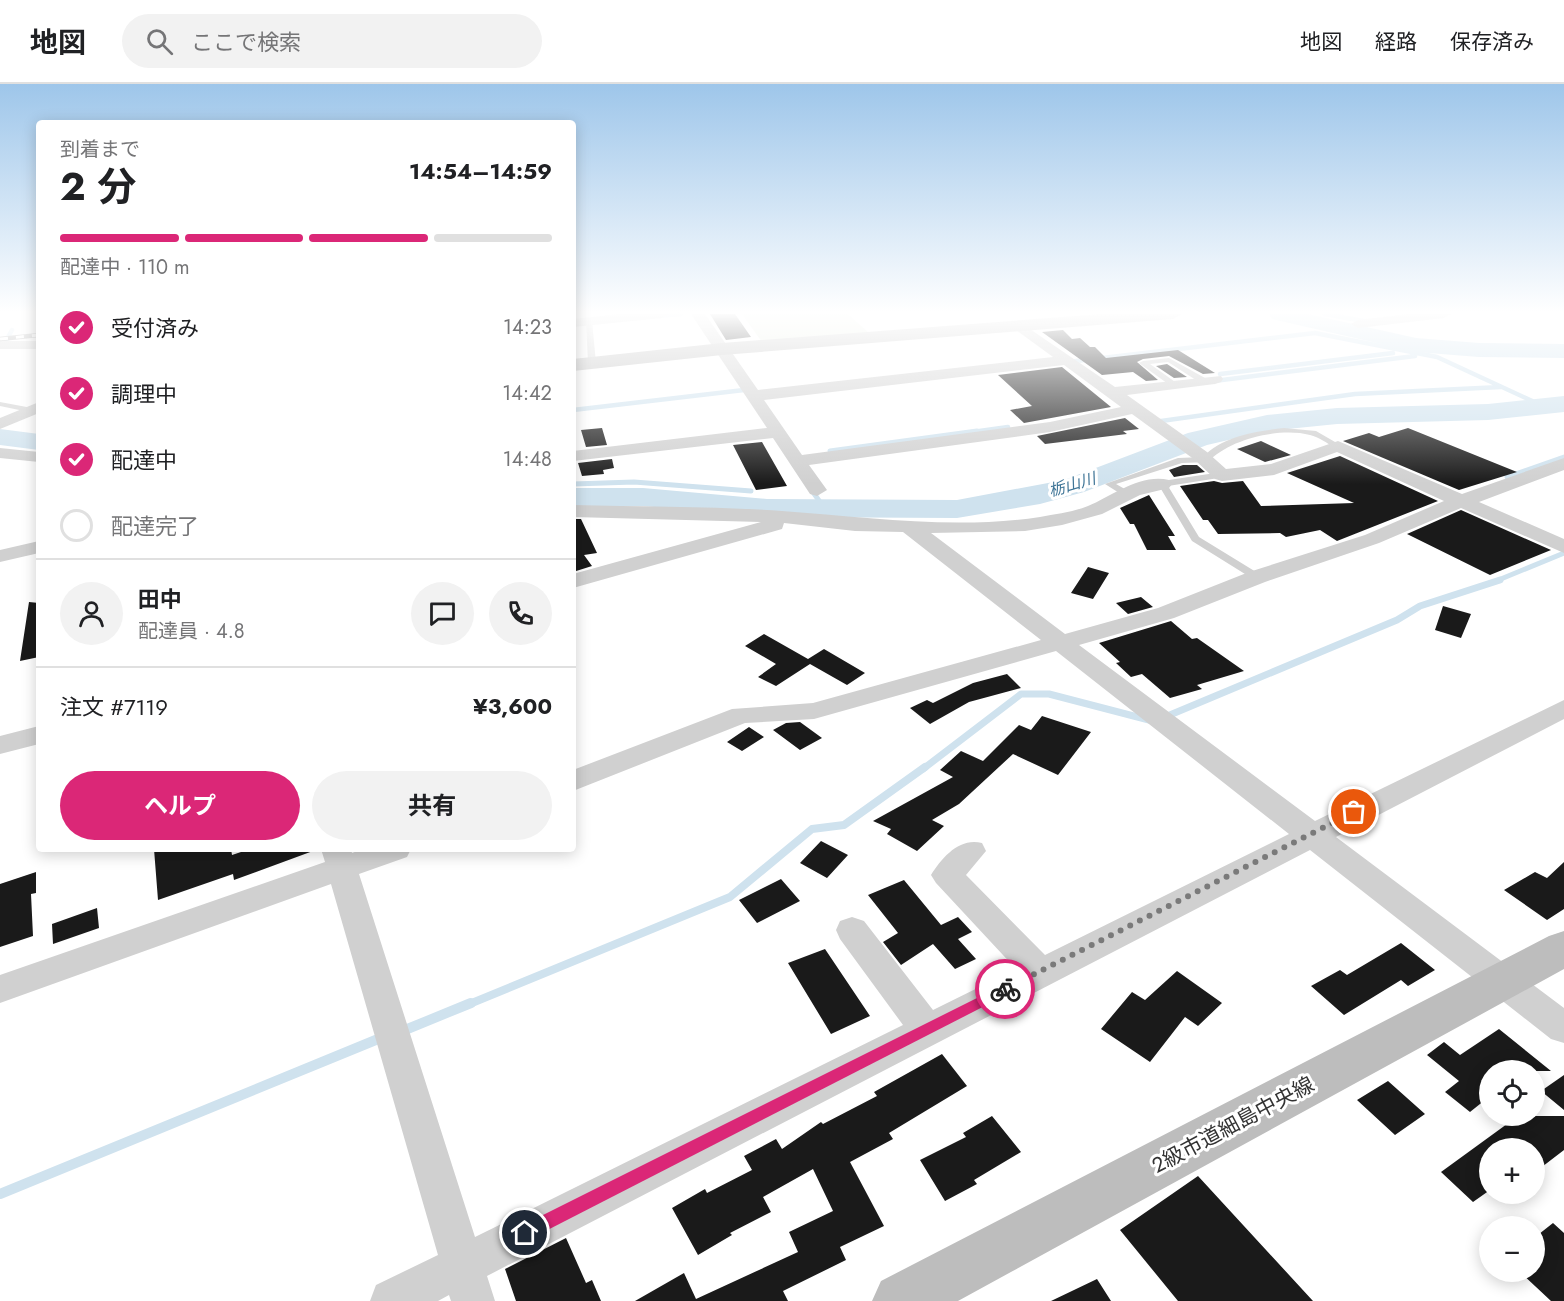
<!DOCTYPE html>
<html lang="ja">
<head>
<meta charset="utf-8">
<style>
  body { margin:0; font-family:Jost,"Noto Sans JP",sans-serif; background:#f2f2f2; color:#202124; height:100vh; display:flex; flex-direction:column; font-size:22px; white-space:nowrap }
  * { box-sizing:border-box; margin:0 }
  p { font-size:20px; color:#757577 }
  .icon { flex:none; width:33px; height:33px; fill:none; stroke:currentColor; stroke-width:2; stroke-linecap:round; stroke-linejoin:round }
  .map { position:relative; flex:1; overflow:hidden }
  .sheet { position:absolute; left:36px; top:36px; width:540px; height:732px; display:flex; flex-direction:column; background:#fff; border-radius:6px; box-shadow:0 3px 15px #0003 }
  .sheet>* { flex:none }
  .tools { position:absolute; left:1479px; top:976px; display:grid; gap:12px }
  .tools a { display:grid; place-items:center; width:66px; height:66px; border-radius:50%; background:#fff; box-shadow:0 3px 15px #0003; font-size:30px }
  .pin { position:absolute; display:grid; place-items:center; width:51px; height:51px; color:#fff; margin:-26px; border:3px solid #fff; border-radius:50%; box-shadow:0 2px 6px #0007 }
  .courier { position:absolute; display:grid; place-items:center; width:60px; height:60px; margin:-30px; border:4px solid #db2777; border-radius:50%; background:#fff; color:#222; box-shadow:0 2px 8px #0007 }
  .head em { font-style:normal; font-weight:700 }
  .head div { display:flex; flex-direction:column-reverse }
  .head { display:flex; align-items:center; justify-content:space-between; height:102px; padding:0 24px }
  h1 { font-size:39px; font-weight:700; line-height:45px }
  .bar { display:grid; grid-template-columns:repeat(4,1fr); gap:9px 6px; align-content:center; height:72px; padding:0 24px }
  .bar i { height:8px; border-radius:4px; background:#e0e0e0 }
  .bar .active { background:#db2777 }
  .bar p { grid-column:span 4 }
  .line { display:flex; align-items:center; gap:15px; padding:0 24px; border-top:2px solid #e0e0e0 }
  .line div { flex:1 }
  .round { display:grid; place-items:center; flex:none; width:63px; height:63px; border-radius:32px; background:#f2f2f2 }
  ol { padding:0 24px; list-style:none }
  li { display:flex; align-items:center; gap:18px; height:66px }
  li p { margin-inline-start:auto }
  li .icon { padding:6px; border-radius:50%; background:#db2777; color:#fff; stroke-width:4 }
  li:last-child { color:#757577 }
  li i { width:33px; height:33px; border:3px solid #e0e0e0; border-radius:50% }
  .primary-button { display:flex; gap:12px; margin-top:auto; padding:12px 24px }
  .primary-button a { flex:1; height:69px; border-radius:36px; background:#db2777; color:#fff; font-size:24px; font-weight:700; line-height:69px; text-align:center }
  .primary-button a+a { background:#f2f2f2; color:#202124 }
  header { display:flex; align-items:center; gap:36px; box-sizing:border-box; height:84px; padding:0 30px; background:#fff; border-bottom:2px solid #e0e0e0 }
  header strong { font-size:28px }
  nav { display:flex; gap:33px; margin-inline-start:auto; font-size:21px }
  .search { width:420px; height:54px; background:#f2f2f2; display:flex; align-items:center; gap:15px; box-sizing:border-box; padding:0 21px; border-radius:33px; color:#757577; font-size:22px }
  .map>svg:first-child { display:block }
</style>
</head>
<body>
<header>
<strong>地図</strong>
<div class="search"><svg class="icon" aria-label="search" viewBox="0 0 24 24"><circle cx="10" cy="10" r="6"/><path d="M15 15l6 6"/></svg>ここで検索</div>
<nav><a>地図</a><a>経路</a><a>保存済み</a></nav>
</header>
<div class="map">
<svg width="1564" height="1217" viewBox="0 0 1564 1217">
  <rect width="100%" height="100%" fill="#fff"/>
  <path fill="#e6ecdf" d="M742 230H848L870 250 762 258Z"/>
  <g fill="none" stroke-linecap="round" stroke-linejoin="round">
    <path stroke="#cfe2ee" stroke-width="4.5" d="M1325 230 1364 237
      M659 232 681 230
      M3 262 12 246
      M1068 278 1315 249 1437 273 1543 322
      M1220 290 1393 269
      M1214 297 1415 272
      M573 326 744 306
      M1154 338 1355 310 1501 303
      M965 349 1008 343"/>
    <path stroke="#cfe2ee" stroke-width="5" d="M830 367 977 347
      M1507 393 1564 373
      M573 400 634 398 751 407
      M810 404 825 425
      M1496 497 1564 469"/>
    <path stroke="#cfe2ee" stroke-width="7" d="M1165 633 1397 536 1420 522 1500 496
      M923 685 1021 610H1049L1149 636"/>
    <path stroke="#cfe2ee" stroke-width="8" d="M467 921 730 813 812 745 844 741 925 683"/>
    <path stroke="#cfe2ee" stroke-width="10" d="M400 948 471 919
      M0 1110 383 953"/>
    <path fill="#cfe2ee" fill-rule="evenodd" d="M1269 230H1308L1416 254 1479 259 1564 260V274L1479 273 1416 268 1272 235Z
      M1564 312V328L1488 336 1337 340 1267 347 1207 361 1084 408 1040 420 957 434 767 433 643 422H573V404H643L767 415 957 416 1064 396 1188 349 1267 331 1337 324 1488 320Z
      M0 345 39 350V366L0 361Z"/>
  </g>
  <path fill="#1a1a1a" d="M710 230H735L751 253 726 256Z
    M1063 246 1072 255 1080 254 1090 263H1095L1106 274 1178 266 1215 289 1203 290 1169 272 1143 275 1137 278 1158 296 1146 297 1133 288 1102 291 1042 248Z
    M1167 280 1187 293 1174 294 1156 282Z
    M1062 283 1111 323 1024 339 1010 326 1032 322 998 291Z
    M1125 334 1139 345 1123 347 1127 350 1045 360 1037 352Z
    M602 344 607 361 586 363 581 346Z
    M1408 344 1517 388 1459 406 1343 357 1369 349 1379 353Z
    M1261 357 1291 371 1265 378 1237 365Z
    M762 358 787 402 756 406 733 361Z
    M1340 372 1438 417 1337 457 1320 446 1286 453 1280 449 1218 450 1208 436H1203L1180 402 1214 397 1222 399 1243 397 1261 422 1354 419 1287 389Z
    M612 375 614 384 603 386 604 390 582 392 578 379Z
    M1183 381H1197L1205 388 1174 393 1169 386Z
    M1149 411 1175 452H1168L1176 466H1147L1134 440H1130L1120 424Z
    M1461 426 1551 466 1490 491 1407 450Z
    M573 435H581L597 469 584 471 592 482 573 488Z
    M1088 483 1109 489 1093 515 1071 509Z
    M1141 513 1153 523 1128 530 1116 519Z
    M29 518 39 519V573L20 577Z
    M1443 522 1471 530 1461 554 1435 546Z
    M1171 537 1192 555 1197 554 1244 587 1197 601 1202 605 1170 614 1142 590 1131 593 1116 579 1120 578 1099 559Z
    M764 550 808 575 824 565 865 589 847 601 810 580 776 602 758 593 776 580 745 562Z
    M1007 590 1021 604 969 618 930 640 910 624 927 616 933 619 973 599Z
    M1042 632 1091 648 1058 691 1013 670 959 720 932 736 944 742 917 767 887 750 891 745 873 737 953 693 940 686 961 667 983 677 1019 641 1031 646Z
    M800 638 822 654 800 666 773 646 786 639Z
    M749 643 764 653 742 667 727 658Z
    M821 757 848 771 827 794 800 779Z
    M154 765H231L232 771 250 765H313V767L234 796 233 790 158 816Z
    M1564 778V825L1547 836 1504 806 1535 788 1547 794Z
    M36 788V809L31 810 33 852 0 863V800Z
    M781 795 800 817 757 839 739 816Z
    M904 796 941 841 958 833 972 848 958 855 976 875 955 885 933 860 901 881 883 858 898 849 868 811Z
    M97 824 99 844 53 860 52 840Z
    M1401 859 1435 886 1408 902 1401 896 1344 931 1311 902 1340 886 1347 891Z
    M825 865 870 932 831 950 788 879Z
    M1177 887 1222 919 1198 942 1185 933 1150 978 1101 945 1132 908 1145 916Z
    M1499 945 1551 987H1490V1012L1470 1028 1445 1008 1459 997 1427 971 1444 958 1460 971Z
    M942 970 967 1002 889 1049 893 1055 850 1078 884 1142 840 1163 846 1176 783 1207 788 1217H635L684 1189 696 1215 798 1168 789 1148 833 1127 813 1085 763 1113 771 1128 730 1149 732 1151 698 1171 672 1124 705 1105 707 1109 752 1086 744 1072 776 1055 782 1065 821 1038 823 1040 877 1012 874 1008Z
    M1564 991V1026L1541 1007Z
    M1388 997 1425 1030 1395 1051 1357 1016Z
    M992 1032 1021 1068 974 1096 977 1100 945 1117 920 1076 966 1053 963 1049Z
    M1518 1032H1564V1066L1534 1089V1065H1490V1106L1473 1118 1441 1088Z
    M1198 1092 1313 1217H1178L1120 1146Z
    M1553 1139 1564 1149V1217H1551L1520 1188H1534V1154Z
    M566 1154 586 1199 592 1196 601 1217H516L505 1185Z
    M1097 1195 1111 1217H1051Z"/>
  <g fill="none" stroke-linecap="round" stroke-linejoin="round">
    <path fill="#d0d0d0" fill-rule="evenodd" d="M589 235 592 237 596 279 592 281 588 279 586 237Z
      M1169 274 1205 294 1206 296 1199 298 1168 278 1150 280 1178 300 1171 302 1139 279 1143 277Z
      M0 318 32 324 33 326 29 328 0 322Z
      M1284 344 1316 347 1342 362 1335 364C1327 359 1319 353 1310 351 1280 343 1229 355 1208 378L1182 379 1116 400 1130 408V412H1124L1105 400 1178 374 1203 373C1223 352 1256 347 1284 344Z
      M1222 388 1226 391 1225 393 1168 402 1199 453 1261 491 1262 493 1261 495H1253L1192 457 1158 400 1162 397Z"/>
    <path fill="#d0d0d0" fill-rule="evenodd" d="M620 230H669L662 234 573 243V235Z
      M691 230H705L758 306 1053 273 1016 246 1014 243 1021 239 1115 303 1221 292 1223 295 1221 298 1215 300 1127 311 1207 368 1226 385 1271 380 1338 357 1462 410 1564 374V386L1479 418 1564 455V469L1461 424 1379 459 1265 498 1174 534 1079 561 1315 737 1564 616V635L1336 753 1564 924V959L1551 955 1310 766 487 1192 495 1217H451L449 1211 438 1217H370L376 1201 438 1171 331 800 0 919V891L325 778 321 765H351L352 769 363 765H411L407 773 359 790 475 1153 903 941 840 855 836 846 840 837 852 833 864 837 933 926 1016 885 936 799 931 791C942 773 960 753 982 759L986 767 966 791 1045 871 1289 750 1056 567 814 635 745 639 573 707V686L732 625 813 619 1041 556 903 448 855 447 784 439 782 445 573 504V490L761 438 573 433V421C642 423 713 422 782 427 867 433 954 446 1040 433 1056 430 1073 428 1088 422 1112 412 1141 389 1169 396L1172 400 1169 404 1140 411 1102 430 1062 441 1025 447 931 449 1065 550 1158 524 1249 488 1365 451 1444 417 1337 368 1274 391 1222 397 1215 395 1195 376 1132 330 1050 348 809 381 827 406 817 412 810 410 773 354 573 377V367L767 344ZM1064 281 1121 323 1050 338 802 371 764 316Z
      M1408 230H1451L1444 234 1358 244 1351 240 1358 236Z
      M0 257H39V265H0Z
      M39 318V329L0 345V334Z
      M0 364 39 368V378L0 374Z
      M39 457V469L0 478V466Z
      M39 642V660L0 670V652Z"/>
    <path fill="#bdbdbd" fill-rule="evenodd" d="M1102 230H1182L1173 235 722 271 573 287V275L722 259Z
      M1564 847V885L958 1217H872L881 1197 1549 852Z"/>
    <defs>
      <path id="rail" d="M0 255 39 251"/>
    </defs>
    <use href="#rail" stroke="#888" stroke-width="4.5"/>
    <use href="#rail" stroke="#fff" stroke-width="3" stroke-dasharray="8" stroke-linecap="butt"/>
  </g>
  <linearGradient id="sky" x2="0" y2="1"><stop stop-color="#9ec6ea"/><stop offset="0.57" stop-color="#fff"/><stop offset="1" stop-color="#fff" stop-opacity="0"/></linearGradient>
  <rect width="1564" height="400" fill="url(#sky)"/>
  <path fill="#db2777" d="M1005 900 1012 905 1010 909 530 1155 525 1157 519 1155 517 1149 519 1143Z"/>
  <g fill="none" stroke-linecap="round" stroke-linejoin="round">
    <path stroke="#7a7a7a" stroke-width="6" stroke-dasharray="0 10.8" d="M1005 905 1354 728"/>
  </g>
  <g text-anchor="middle" stroke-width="6" stroke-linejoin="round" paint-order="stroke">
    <g font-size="16" font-style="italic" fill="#3f7597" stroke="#fff">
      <text transform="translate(1072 400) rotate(-16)" y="6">栃山川</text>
    </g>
    <g font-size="21" fill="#333" stroke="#fff">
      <text transform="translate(1233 1041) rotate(-28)" y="7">2級市道細島中央線</text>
    </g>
  </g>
</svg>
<div class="tools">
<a><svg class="icon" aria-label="locate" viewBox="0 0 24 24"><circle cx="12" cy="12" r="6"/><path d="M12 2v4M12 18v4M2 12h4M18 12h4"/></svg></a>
<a>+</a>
<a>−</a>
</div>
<div class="pin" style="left:1354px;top:728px;background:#ea580c"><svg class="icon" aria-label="bag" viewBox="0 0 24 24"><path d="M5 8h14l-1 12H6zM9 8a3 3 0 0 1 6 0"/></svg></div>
<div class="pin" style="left:525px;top:1149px;background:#1f2937"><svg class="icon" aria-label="home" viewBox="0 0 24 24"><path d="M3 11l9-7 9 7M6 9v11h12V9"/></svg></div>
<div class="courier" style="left:1005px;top:905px"><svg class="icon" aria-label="bike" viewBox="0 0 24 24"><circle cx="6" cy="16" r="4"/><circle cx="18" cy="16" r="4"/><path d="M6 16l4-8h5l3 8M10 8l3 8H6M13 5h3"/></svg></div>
<section class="sheet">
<div class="head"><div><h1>2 分</h1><p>到着まで</p></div><em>14:54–14:59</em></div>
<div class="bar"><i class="active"></i><i class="active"></i><i class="active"></i><i></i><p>配達中 · 110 m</p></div>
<ol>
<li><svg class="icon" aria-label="check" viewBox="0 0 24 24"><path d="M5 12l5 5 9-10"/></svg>受付済み<p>14:23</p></li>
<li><svg class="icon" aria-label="check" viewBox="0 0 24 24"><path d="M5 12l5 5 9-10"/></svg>調理中<p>14:42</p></li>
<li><svg class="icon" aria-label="check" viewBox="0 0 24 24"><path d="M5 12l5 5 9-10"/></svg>配達中<p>14:48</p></li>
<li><i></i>配達完了</li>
</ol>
<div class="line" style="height:108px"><a class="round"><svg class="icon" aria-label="person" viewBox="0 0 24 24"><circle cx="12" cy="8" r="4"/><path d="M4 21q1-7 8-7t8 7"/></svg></a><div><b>田中</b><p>配達員 · 4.8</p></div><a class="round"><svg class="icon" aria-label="chat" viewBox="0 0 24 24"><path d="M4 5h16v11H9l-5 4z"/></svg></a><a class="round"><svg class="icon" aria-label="phone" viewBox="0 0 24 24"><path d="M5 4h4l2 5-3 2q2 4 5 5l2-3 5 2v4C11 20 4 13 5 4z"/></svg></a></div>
<div class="line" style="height:78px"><div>注文 #7119</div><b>¥3,600</b></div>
<div class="primary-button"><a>ヘルプ</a><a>共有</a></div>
</section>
</div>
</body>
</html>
